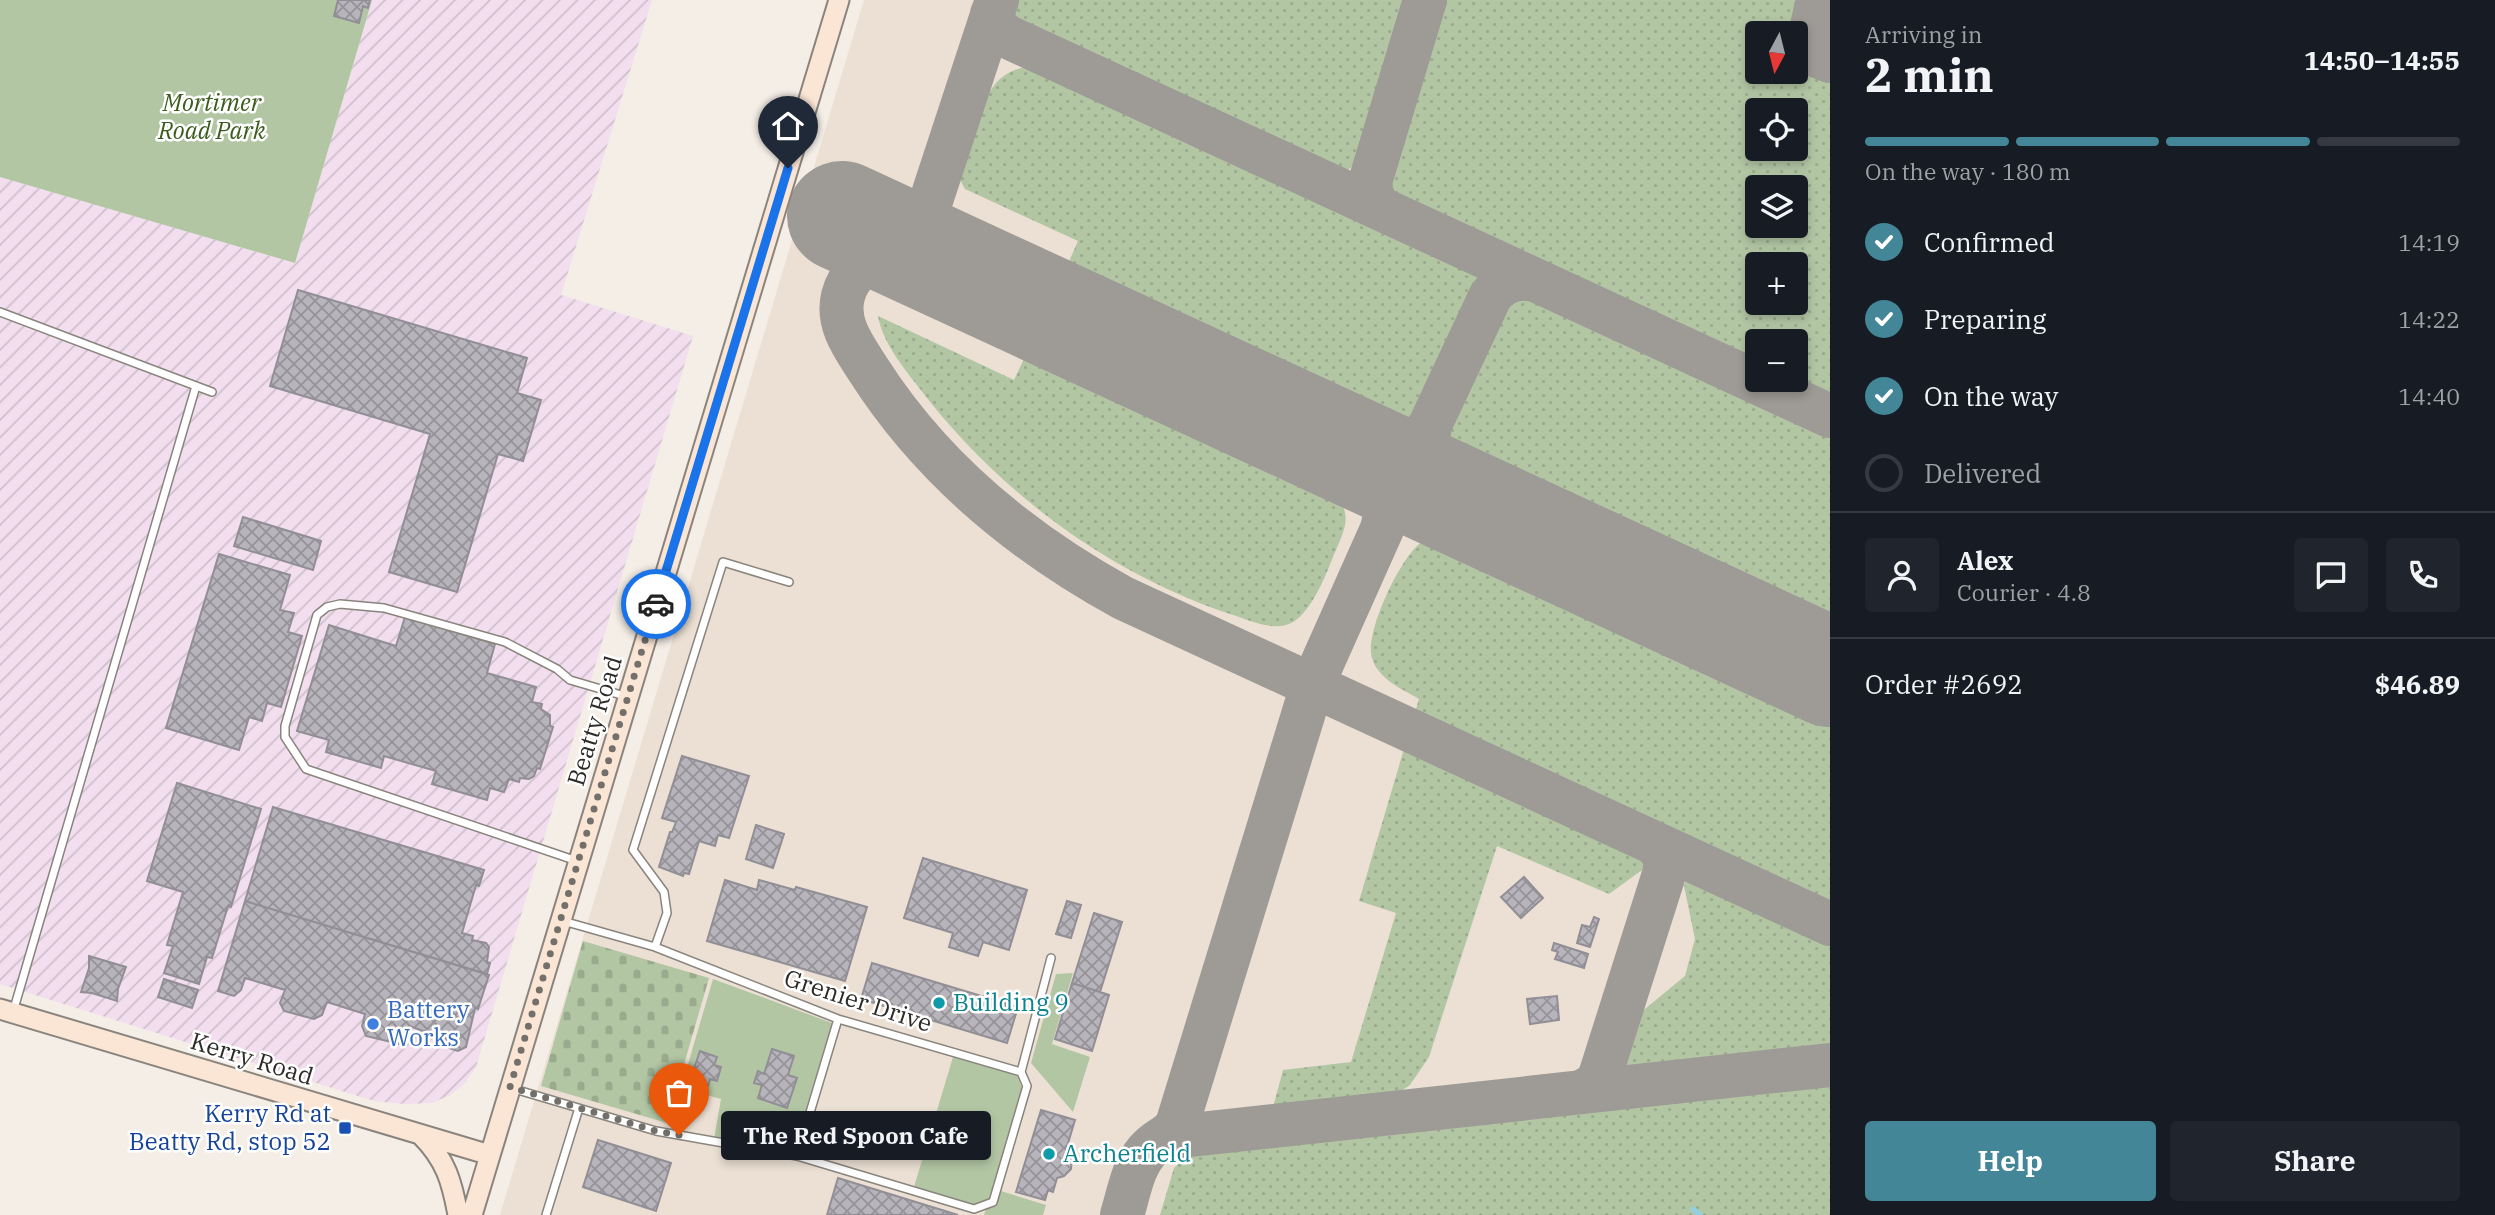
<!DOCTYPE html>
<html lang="en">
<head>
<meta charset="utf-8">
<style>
  body { margin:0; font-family:"IBM Plex Serif",serif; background:#20242c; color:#f1f3f6; height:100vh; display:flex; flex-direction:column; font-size:26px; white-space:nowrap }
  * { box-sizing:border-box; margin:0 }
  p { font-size:23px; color:#9ea1a6 }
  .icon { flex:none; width:38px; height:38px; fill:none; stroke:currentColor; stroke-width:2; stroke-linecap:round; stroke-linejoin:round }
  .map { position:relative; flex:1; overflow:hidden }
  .panel { display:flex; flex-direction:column; background:#171b24; width:665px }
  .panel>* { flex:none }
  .needle { width:46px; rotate:187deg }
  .controls { position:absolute; left:1745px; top:21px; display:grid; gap:14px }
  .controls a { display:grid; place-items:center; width:63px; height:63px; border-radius:7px; background:#171b24; box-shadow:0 4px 10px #0003; font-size:35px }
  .pin { position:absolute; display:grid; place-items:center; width:60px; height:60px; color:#fff; margin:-72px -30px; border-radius:50% 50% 50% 0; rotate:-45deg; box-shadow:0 0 7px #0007 }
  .pin .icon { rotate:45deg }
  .courier { position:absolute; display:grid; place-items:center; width:70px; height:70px; margin:-35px; border:5px solid #1a73e8; border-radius:50%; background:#fff; color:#222; box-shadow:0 2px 9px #0007 }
  .bubble { position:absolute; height:49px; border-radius:7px; background:#171b24; box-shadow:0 4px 10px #0003; font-size:23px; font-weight:700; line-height:49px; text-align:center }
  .head em { font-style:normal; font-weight:700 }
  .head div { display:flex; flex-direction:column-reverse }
  .head { display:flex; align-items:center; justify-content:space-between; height:119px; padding:0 35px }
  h1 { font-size:46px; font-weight:700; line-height:52px }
  .bar { display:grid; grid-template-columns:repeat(4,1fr); gap:10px 7px; align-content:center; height:84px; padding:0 35px }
  .bar i { height:9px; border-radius:5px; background:#363941 }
  .bar .on { background:#438697 }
  .bar p { grid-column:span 4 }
  .line { display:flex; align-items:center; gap:18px; padding:0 35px; border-top:2px solid #363941 }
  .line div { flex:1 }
  .round { display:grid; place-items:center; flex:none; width:74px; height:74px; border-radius:7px; background:#20242c }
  ol { padding:0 35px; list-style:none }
  li { display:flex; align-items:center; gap:21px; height:77px }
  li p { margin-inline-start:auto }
  li .icon { padding:7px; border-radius:50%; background:#438697; color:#fff; stroke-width:4 }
  li:last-child { color:#9ea1a6 }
  li i { width:38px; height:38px; border:4px solid #363941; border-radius:50% }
  .button { display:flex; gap:14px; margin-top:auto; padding:14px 35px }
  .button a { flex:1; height:80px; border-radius:7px; background:#438697; color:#fff; font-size:28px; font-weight:700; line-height:80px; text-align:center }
  .button a+a { background:#20242c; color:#f1f3f6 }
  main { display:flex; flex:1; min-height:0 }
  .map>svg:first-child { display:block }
</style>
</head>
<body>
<main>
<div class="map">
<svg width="1830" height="1215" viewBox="0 0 1830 1215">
  <defs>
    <pattern id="industrial-furrows" width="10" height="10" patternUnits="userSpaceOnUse" patternTransform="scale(1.75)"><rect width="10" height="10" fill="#f2deee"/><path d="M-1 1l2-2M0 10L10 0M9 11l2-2" fill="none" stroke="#d0bfcc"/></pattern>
    <pattern id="grass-dots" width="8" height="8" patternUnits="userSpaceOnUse" patternTransform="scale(1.75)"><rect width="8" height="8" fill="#b2c6a4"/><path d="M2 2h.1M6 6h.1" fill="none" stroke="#99aa8d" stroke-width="1.8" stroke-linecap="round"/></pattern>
    <pattern id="cemetery-stones" width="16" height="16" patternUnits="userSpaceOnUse" patternTransform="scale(1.75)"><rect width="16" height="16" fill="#b2c6a4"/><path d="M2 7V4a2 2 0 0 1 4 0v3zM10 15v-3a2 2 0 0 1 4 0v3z" fill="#99aa8d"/></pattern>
    <pattern id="building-cross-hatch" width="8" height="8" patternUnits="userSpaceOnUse" patternTransform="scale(1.75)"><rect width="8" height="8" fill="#b7b4bb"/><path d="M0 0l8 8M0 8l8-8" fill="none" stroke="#959398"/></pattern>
  </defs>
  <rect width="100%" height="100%" fill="#f4eee7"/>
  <path fill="#ebe0d3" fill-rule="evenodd" d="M864 0H1830V1215H500ZM1757 33H1796V72H1757ZM1757 110H1796V149H1757ZM1757 187H1796V226H1757ZM1757 264H1796V303H1757ZM1757 341H1796V380H1757Z"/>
  <path fill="url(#industrial-furrows)" d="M372 0H652L561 295 693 336 476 1067 464 1084 450 1095 432 1103 405 1104 374 1101 0 984V177L295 263Z"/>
  <path fill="url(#grass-dots)" fill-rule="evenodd" d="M1015 0H1411L1367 144C1361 158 1355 170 1338 173L1011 27Z
    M1438 0H1808C1795 42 1784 52 1830 73V402L1782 380H1796V341H1757V368L1392 202 1384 191 1388 164ZM1796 33V72H1757V33ZM1796 110V149H1757V110ZM1757 187H1796V226H1757ZM1796 264V303H1757V264Z
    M1027 67 1058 73 1476 266 1479 277 1475 292 1414 421 1400 431 1063 275 1078 241 965 189 960 180 987 96C997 79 1007 70 1027 67Z
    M1524 288 1830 429V629L1446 452 1443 446 1448 424 1501 307 1512 293Z
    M878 316 1014 380 1030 346 1329 485C1353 515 1348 522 1333 557 1325 577 1309 619 1286 625 1268 630 1247 619 1230 614 1107 573 998 491 920 389 903 367 883 343 878 316Z
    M1441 537 1830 715V908L1431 724 1416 709 1419 699C1402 689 1378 679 1372 658 1364 634 1401 555 1422 542 1427 539 1432 541 1438 542Z
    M1404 749H1413L1646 856 1648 861 1642 870 1609 894 1497 846 1429 1057 1410 1085 1392 1097 1272 1111 1283 1070 1351 1062 1396 913 1359 901Z
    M1687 875 1830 941V1050L1627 1071 1623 1062 1634 1018 1685 976 1695 939 1684 886Z
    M1830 1082V1215H1160L1174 1168 1193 1151Z"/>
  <path fill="url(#cemetery-stones)" d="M583 941 709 978 667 1123 541 1086Z"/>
  <path fill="#b2c6a4" d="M0 0H372L295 263 0 177Z
    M1073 973 1052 1044 1090 1057 1073 1112 1031 1063 1056 974Z
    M713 979 832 1023 793 1152 714 1139 721 1099 681 1088Z
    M953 1057 1017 1075 1022 1088 990 1199 974 1205 914 1187Z
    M1001 1191 1046 1205 1043 1215H984L986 1209 996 1205Z"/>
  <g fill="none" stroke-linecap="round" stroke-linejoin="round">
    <path stroke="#90d0e0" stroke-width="5" d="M1693 1209 1700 1215"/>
    <path stroke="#9e9a95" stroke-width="44" d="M997 0 923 225C901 258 854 253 843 296 836 324 854 347 868 369 931 468 1021 542 1123 598L1830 924
      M1818 0 1808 43 1815 55 1830 61
      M992 14 994 26 1006 36 1830 416
      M1380 208 1372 197 1370 182 1425 0
      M960 268 910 245C908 237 906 227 900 220 879 196 844 223 859 251 870 256 881 264 893 264 905 264 915 257 928 259L1066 319
      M1535 280C1517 276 1501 281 1490 297L1430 425 1427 447 1431 468 1438 481 1454 495 1595 563
      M1581 1092 1594 1085 1600 1076 1665 871V856L1655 844
      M1162 1140 1172 1137 1830 1065
      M1122 1215C1129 1193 1133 1163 1151 1147 1160 1138 1170 1136 1177 1125L1312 686 1382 529 1386 511 1384 492 1379 479 1367 464 1356 456 1218 390"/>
    <path stroke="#9e9a95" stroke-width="110" d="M842 216 1830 672"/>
  </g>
  <path fill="url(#building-cross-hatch)" stroke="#918e95" stroke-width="2" d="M338 0H370L368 8 363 6 359 23 334 16Z
    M298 290 527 358 517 393 541 400 523 461 498 454 457 592 389 572 430 434 270 386Z
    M243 517 321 541 313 570 234 546Z
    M219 554 290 575 280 610 294 613 288 632 302 636 281 707 267 703 262 721 249 717 239 750 166 728Z
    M405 617 495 644 487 673 536 687 532 702 542 704 541 709 550 715V726L553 727 540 769 537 768 534 776 529 779 520 778 519 782 509 779 504 792 490 788 487 800 432 784 436 771 384 756 381 768 326 752 329 740 297 731 329 625 396 646Z
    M682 756 749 776 729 838 718 835 715 846 699 841 689 874 684 873 683 876 659 867 670 832H672L676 822 662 818Z
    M177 783 261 809 231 907 228 906 212 958 207 957 199 984 164 973 173 946 167 945 183 892 147 881Z
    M273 807 484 870 479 886 476 885 462 933 473 936 472 940 486 943 489 947 487 962 490 963 487 974 245 901Z
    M756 825 784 834 773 868 746 859Z
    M923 858 1027 890 1009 950 983 942 978 956 949 947 953 933 904 918Z
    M1524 877 1543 898 1521 918 1501 897Z
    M725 880 757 890 759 880 795 890 796 887 867 907 845 981 707 941Z
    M245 901 489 975 478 1009 475 1008 466 1047 458 1051 449 1048 446 1039 409 1026 404 1040 399 1044 366 1036 362 1026 365 1014 327 1002 322 1015 314 1019 284 1011 280 1003 285 990 245 978 241 990 234 996 218 991Z
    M1067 901 1081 905 1071 938 1056 934Z
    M1094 913 1122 922 1100 992 1072 983Z
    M1594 917 1599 919 1590 947 1577 943 1582 925 1590 927Z
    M1554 943 1588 954 1584 968 1555 959 1558 952 1552 950Z
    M89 956 126 967 118 989 117 1001 92 993 81 992 89 968Z
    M872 963 1018 1007 1007 1043 861 999Z
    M164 979 198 990 192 1008 158 997Z
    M1072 983 1109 995 1092 1051 1055 1039Z
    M1557 996 1559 1020 1530 1024 1527 999Z
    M772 1049 794 1056 788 1075 797 1078 787 1108 758 1098 762 1085 754 1083 758 1071 764 1074Z
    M700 1051 717 1057 714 1065 721 1067 717 1081 710 1079 708 1086 690 1080Z
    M1041 1110 1075 1120 1066 1150 1072 1158 1071 1169 1064 1176 1057 1178 1053 1192 1048 1190 1045 1200 1016 1192Z
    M598 1140 671 1163 656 1211 583 1187Z
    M838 1178 958 1215H827Z"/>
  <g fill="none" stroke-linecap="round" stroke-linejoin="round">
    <defs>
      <path id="lane" d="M0 312 212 392
        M577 861 306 769 285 737V726L317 615 327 607 340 604 384 608 505 642 557 669 570 680 628 697
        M655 947 667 913 664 892 633 850 723 562 789 582
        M13 1012 196 386
        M1021 1072 1051 958
        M511 1088 656 1131 797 1156 974 1209 993 1202 1027 1086 1021 1072 838 1019 655 947 563 921
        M797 1156 838 1019
        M546 1215 579 1108"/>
      <path id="secondary" d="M0 1009 490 1155
        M421 1135C446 1160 452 1182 458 1215
        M472 1215 839 0"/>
    </defs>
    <use href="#lane" stroke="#89847d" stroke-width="10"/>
    <use href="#secondary" stroke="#89847d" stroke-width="23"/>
    <use href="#lane" stroke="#fff" stroke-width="7"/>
    <use href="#secondary" stroke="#fbe6d6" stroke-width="19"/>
  </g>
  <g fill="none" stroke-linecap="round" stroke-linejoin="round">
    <path stroke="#736f6b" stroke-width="7" stroke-dasharray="0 12.6" d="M656 604 510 1087 656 1131 679 1135"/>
    <path stroke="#1a73e8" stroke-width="9" d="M656 604 788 168"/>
  </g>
  <g fill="#0f9aa8" stroke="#fff" stroke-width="2.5">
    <circle cx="939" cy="1003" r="7"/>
    <circle cx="1049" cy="1154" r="7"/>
  </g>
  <circle fill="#3f7fe0" stroke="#fff" stroke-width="2.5" cx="373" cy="1024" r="7"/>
  <rect fill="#1a4fb4" stroke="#fff" stroke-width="2.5" x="338" y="1121" width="14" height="14" rx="3.5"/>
  <g text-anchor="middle" stroke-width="5" stroke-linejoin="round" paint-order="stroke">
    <g font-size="24" font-style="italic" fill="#3b5c1d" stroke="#fff">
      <text x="212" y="111">Mortimer<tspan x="212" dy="28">Road Park</tspan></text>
    </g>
    <g font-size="24" fill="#2d2b28" stroke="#fff">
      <text transform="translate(595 721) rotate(-73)" y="8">Beatty Road</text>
      <text transform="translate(858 1001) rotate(18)" y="8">Grenier Drive</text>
      <text transform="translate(252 1059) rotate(17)" y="8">Kerry Road</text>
    </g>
    <g font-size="24" fill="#0d838f" stroke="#fff" text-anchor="start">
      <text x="953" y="1011">Building 9</text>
      <text x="1063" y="1162">Archerfield</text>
    </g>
    <g font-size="24" fill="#366cbe" stroke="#fff" text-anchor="start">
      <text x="387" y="1018">Battery<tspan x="387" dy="28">Works</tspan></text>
    </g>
    <g font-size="24" fill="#164399" stroke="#fff" text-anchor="end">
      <text x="331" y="1122">Kerry Rd at<tspan x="331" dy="28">Beatty Rd, stop 52</tspan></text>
    </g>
  </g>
</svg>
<div class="controls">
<a><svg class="needle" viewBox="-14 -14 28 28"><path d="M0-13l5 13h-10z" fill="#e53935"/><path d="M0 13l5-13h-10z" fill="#9ea1a6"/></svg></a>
<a><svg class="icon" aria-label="locate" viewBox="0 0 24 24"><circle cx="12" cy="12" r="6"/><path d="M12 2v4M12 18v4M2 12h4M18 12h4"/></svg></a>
<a><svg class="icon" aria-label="layers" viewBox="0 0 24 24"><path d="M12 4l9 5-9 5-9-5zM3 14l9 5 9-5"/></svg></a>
<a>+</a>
<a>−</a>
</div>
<div class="pin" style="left:679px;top:1135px;background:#ea580c"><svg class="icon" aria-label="bag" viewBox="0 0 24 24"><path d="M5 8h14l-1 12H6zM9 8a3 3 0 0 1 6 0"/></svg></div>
<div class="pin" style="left:788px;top:168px;background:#1f2937"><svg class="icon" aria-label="home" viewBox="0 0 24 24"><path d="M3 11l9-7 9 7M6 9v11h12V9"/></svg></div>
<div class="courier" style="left:656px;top:604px"><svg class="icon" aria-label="car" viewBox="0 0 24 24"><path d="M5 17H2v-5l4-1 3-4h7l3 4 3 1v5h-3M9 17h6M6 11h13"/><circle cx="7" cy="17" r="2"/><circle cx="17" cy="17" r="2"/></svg></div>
<div class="bubble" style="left:721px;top:1111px;width:270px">The Red Spoon Cafe</div>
</div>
<section class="panel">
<div class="head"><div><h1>2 min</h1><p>Arriving in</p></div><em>14:50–14:55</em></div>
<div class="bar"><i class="on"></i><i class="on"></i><i class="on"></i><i></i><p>On the way · 180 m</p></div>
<ol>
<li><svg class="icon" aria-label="check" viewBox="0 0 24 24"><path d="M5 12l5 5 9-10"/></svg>Confirmed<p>14:19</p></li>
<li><svg class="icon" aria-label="check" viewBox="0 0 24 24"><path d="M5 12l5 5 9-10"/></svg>Preparing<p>14:22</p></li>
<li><svg class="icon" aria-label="check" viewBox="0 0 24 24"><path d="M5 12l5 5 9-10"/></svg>On the way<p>14:40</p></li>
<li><i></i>Delivered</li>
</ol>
<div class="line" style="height:126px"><a class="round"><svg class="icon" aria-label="person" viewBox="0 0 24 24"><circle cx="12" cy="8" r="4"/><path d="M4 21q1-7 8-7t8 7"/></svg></a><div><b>Alex</b><p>Courier · 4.8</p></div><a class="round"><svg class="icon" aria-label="chat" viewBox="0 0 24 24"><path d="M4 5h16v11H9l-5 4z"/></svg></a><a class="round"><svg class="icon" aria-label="phone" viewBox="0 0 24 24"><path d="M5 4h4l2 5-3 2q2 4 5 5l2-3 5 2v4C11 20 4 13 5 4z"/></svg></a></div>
<div class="line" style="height:91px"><div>Order #2692</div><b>$46.89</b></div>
<div class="button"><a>Help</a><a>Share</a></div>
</section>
</main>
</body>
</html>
